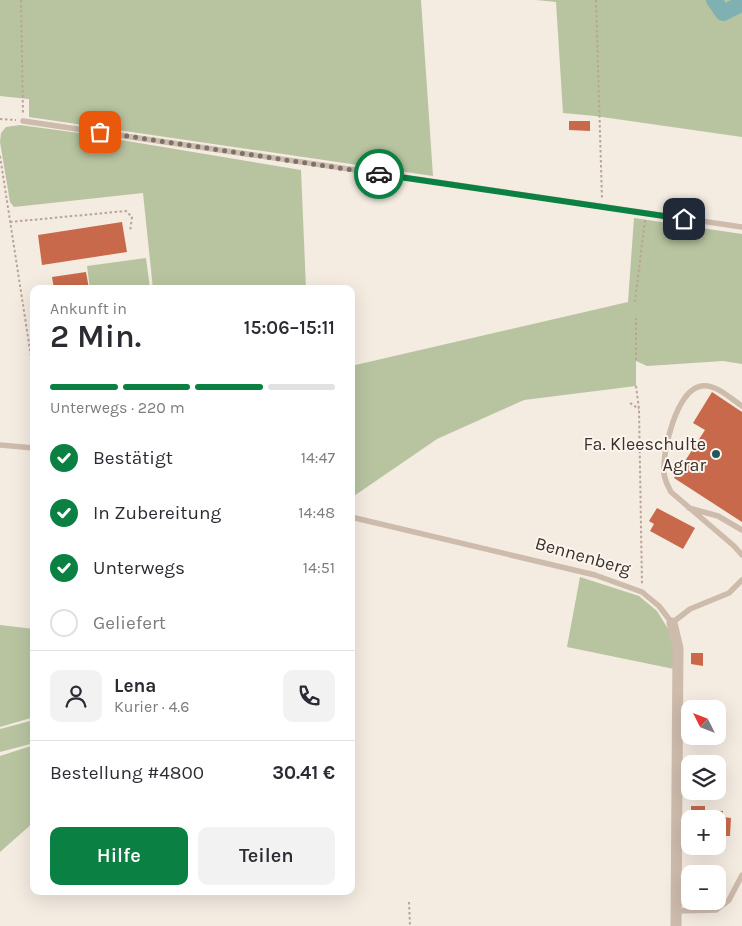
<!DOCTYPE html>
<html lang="de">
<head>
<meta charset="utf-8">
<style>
  body { margin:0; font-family:Karla,sans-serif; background:#f2f2f3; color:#2b2b33; height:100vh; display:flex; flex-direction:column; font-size:19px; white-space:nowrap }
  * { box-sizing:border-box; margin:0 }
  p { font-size:16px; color:#7c7c81 }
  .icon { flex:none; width:28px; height:28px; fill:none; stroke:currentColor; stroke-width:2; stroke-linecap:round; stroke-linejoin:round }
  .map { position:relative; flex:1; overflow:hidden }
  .drawer { position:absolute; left:30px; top:285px; width:325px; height:610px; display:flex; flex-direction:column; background:#fff; border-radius:10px; box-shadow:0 5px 20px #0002 }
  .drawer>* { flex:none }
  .needle { width:32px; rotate:312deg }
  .controls { position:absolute; left:681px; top:700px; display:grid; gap:10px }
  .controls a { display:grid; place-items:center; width:45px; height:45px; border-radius:10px; background:#fff; box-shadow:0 5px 20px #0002; font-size:25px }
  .pin { position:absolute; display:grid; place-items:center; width:42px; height:42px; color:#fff; margin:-21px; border-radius:10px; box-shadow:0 2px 8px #0006 }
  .courier { position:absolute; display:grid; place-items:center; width:50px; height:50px; margin:-25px; border:4px solid #0b8043; border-radius:50%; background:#fff; color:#222; box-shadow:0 1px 6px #0007 }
  .head em { font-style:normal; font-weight:600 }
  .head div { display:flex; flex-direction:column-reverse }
  .head { display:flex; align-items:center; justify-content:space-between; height:85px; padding:0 20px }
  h1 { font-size:32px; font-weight:600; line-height:38px }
  .bar { display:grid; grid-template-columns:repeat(4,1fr); gap:8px 5px; align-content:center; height:60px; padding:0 20px }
  .bar i { height:6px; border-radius:4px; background:#e1e1e2 }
  .bar .on { background:#0b8043 }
  .bar p { grid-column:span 4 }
  .line { display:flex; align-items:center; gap:12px; padding:0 20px; border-top:1px solid #e1e1e2 }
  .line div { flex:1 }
  .round { display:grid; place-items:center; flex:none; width:52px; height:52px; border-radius:10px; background:#f2f2f3 }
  ol { padding:0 20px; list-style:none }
  li { display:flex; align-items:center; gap:15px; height:55px }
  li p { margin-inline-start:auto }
  li .icon { padding:5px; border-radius:50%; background:#0b8043; color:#fff; stroke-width:4 }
  li:last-child { color:#7c7c81 }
  li i { width:28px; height:28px; border:2px solid #e1e1e2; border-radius:50% }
  .action { display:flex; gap:10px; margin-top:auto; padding:10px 20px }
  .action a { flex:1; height:58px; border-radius:10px; background:#0b8043; color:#fff; font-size:20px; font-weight:600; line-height:58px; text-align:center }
  .action a+a { background:#f2f2f3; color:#2b2b33 }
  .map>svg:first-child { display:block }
</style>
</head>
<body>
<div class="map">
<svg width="742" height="926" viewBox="0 0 742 926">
  <rect width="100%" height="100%" fill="#f4ebe1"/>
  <path fill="#b8c4a0" d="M0 0H421L433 176 29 117V99L0 96Z
    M536 0H742V137L595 116 563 113 556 2Z
    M20 125 79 133 301 170 306 289H153L143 193 14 207 10 202 0 142 1 133 6 127Z
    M634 218 742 234V364L723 361 647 366 636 361V386L524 400 437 439 351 498V366L628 302Z
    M146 258 150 289H90L87 266Z
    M580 577 639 596 657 611 673 637 674 669 567 647Z
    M0 625 34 629V717L0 727Z
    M34 720V743L0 752V729Z
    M34 745V822L0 852V756Z"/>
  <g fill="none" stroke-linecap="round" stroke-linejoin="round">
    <path stroke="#7fb0b2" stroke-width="16" d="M714 0 723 13 737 6 742 1"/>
  </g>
  <path fill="#c8694b" d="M569 121H590V131L569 130Z
    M122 222 127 252 42 265 38 235Z
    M86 272 89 289H54L52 277Z
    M712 392 742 412V522L674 478 705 430 693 423Z
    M657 508 695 528 683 549 650 531 654 524 649 521Z
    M691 653H703V666L691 664Z
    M691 806H705V810L723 811V817L731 818 730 836H718V819H691Z"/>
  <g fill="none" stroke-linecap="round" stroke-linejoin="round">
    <path stroke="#b9a596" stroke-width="2" stroke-dasharray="2.5 2.5" stroke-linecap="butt" d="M21 0 23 115
      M596 0 602 199
      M0 119 16 120
      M0 156 34 376
      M10 222 126 211 132 217 130 232
      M635 302 645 220
      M636 360V318
      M636 386 639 409 642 585
      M630 403 639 409
      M409 902 410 926"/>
    <path stroke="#cdbbac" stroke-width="5.5" d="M23 121 742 227
      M742 406C731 399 715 383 701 386 676 391 662 452 664 474 665 481 668 486 671 492L734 546 742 555
      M0 445 34 448
      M689 508 718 516 742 530
      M351 517 595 575 642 592 659 606 672 623 690 609 729 593 742 580
      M677 911 716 910 729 900 742 875"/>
    <path stroke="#cdbbac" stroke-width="11" d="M672 623 678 648 676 926"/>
  </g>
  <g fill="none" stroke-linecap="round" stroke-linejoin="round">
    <path stroke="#7c716b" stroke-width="5" stroke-dasharray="0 9" d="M100 132 379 174"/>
    <path stroke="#0b8043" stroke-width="6" d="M379 174 684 219"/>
  </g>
  <circle fill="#1f5a5e" stroke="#fbf5ee" stroke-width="2" cx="716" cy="454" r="5"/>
  <g text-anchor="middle" stroke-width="4" stroke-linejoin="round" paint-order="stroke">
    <g font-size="18" fill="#3b302b" stroke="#fbf5ee" text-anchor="end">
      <text x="706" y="450">Fa. Kleeschulte<tspan x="706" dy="21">Agrar</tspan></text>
    </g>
    <g font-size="18" fill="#3b302b" stroke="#fbf5ee">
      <text transform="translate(583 556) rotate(16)" y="6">Bennenberg</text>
    </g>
  </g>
</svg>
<div class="controls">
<a><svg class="needle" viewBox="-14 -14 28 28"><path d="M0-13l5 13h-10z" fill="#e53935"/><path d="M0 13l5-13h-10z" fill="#7c7c81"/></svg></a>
<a><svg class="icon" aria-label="layers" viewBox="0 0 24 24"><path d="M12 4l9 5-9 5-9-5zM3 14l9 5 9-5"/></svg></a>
<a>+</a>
<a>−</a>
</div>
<div class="pin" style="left:100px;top:132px;background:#ea580c"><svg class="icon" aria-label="bag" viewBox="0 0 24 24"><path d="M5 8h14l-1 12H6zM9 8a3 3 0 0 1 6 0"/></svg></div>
<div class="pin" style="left:684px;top:219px;background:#1f2937"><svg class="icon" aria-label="home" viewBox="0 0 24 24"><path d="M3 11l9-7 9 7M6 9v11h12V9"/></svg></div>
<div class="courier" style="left:379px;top:174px"><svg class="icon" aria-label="car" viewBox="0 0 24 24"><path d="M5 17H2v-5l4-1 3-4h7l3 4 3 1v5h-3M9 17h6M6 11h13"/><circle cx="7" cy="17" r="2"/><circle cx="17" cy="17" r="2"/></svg></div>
<section class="drawer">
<div class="head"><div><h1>2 Min.</h1><p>Ankunft in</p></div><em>15:06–15:11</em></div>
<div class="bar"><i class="on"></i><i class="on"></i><i class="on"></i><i></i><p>Unterwegs · 220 m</p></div>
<ol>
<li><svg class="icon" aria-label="check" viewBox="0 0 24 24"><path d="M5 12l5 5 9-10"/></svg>Bestätigt<p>14:47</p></li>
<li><svg class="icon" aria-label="check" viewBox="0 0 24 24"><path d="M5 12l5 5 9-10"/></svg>In Zubereitung<p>14:48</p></li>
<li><svg class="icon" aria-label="check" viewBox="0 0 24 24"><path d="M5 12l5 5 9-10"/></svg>Unterwegs<p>14:51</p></li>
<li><i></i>Geliefert</li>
</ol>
<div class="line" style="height:90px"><a class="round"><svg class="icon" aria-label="person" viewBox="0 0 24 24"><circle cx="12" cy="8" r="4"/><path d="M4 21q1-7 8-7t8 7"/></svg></a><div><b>Lena</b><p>Kurier · 4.6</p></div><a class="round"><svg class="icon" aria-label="phone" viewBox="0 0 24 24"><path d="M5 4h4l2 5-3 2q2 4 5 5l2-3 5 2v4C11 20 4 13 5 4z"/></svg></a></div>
<div class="line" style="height:65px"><div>Bestellung #4800</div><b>30.41 €</b></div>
<div class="action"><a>Hilfe</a><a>Teilen</a></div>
</section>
</div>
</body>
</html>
